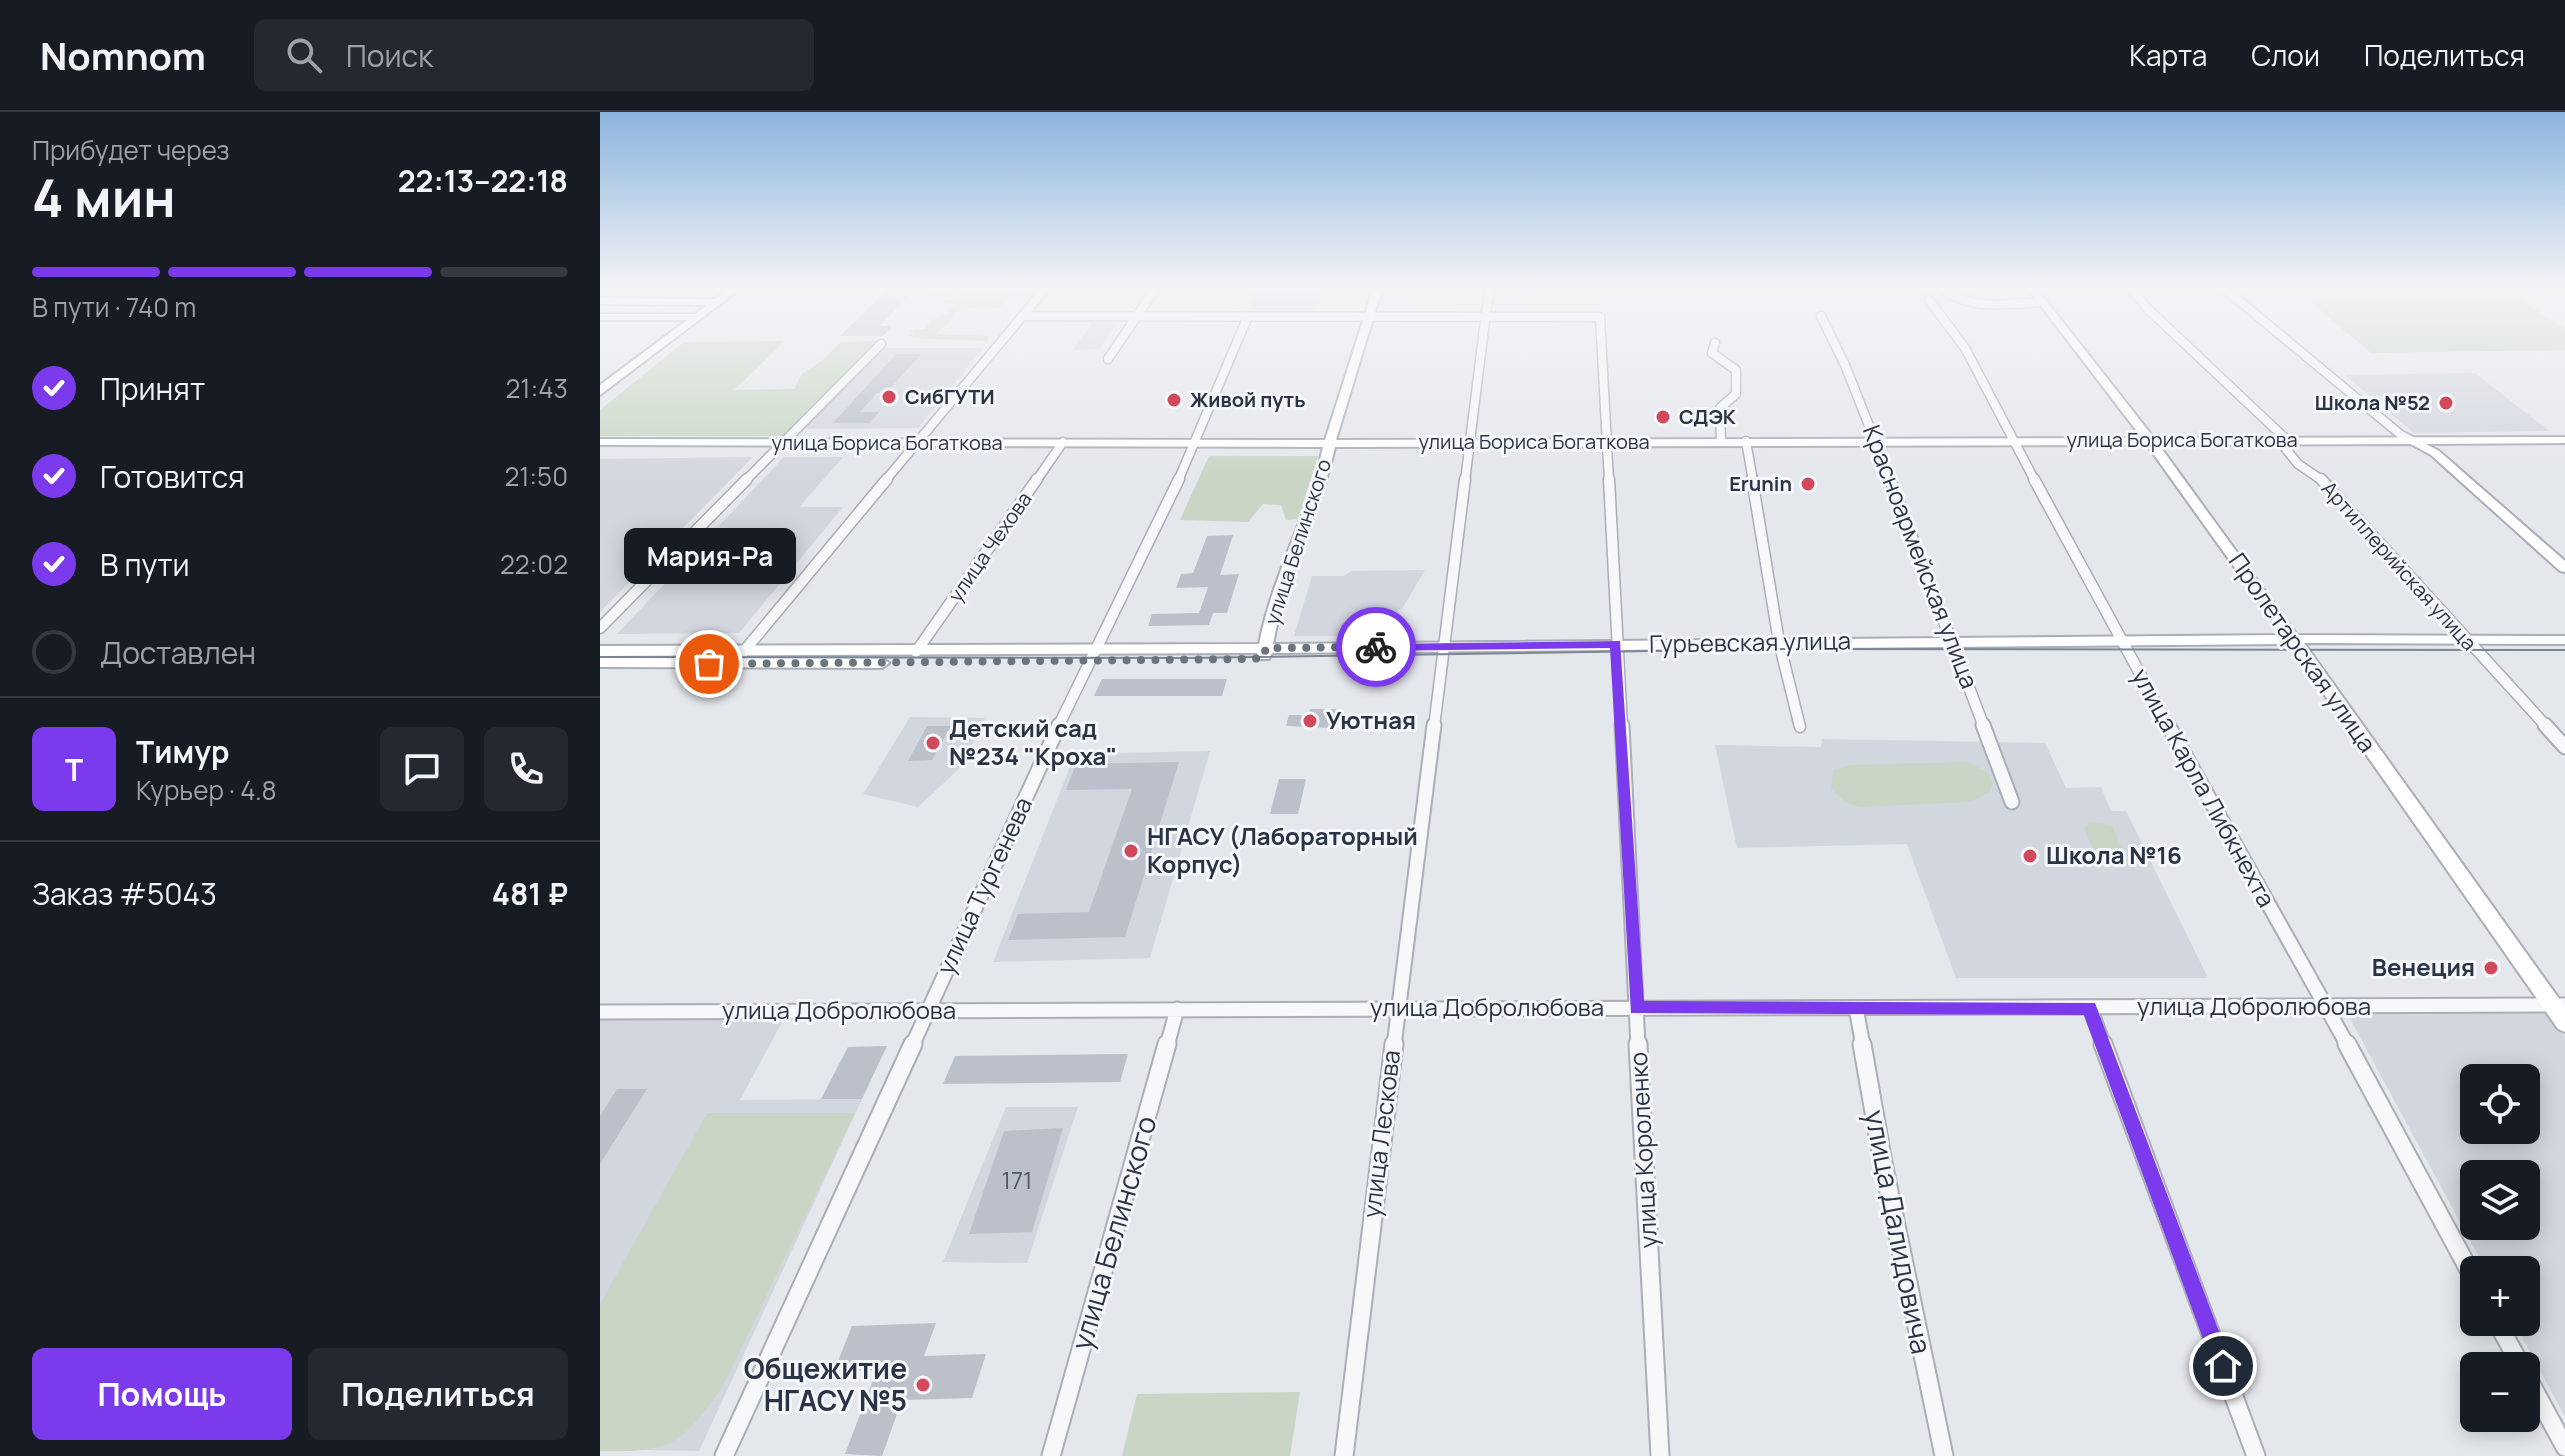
<!DOCTYPE html>
<html lang="ru">
<head>
<meta charset="utf-8">
<style>
  body { margin:0; font-family:Manrope,sans-serif; background:#242831; color:#f1f3f6; height:100vh; display:flex; flex-direction:column; font-size:30px; white-space:nowrap }
  * { box-sizing:border-box; margin:0 }
  p { font-size:26px; color:#9ea1a6 }
  .icon { flex:none; width:44px; height:44px; fill:none; stroke:currentColor; stroke-width:2; stroke-linecap:round; stroke-linejoin:round }
  .map { position:relative; flex:1; overflow:hidden }
  .sheet { display:flex; flex-direction:column; background:#171b24; width:600px }
  .sheet>* { flex:none }
  .fabs { position:absolute; left:1860px; top:952px; display:grid; gap:16px }
  .fabs a { display:grid; place-items:center; width:80px; height:80px; border-radius:12px; background:#171b24; box-shadow:0 4px 20px #0003; font-size:40px }
  .pin { position:absolute; display:grid; place-items:center; width:68px; height:68px; color:#fff; margin:-34px; border:4px solid #fff; border-radius:50%; box-shadow:0 2px 8px #0007 }
  .courier { position:absolute; display:grid; place-items:center; width:80px; height:80px; margin:-40px; border:6px solid #7c3aed; border-radius:50%; background:#fff; color:#222; box-shadow:0 2px 10px #0007 }
  .bubble { position:absolute; height:56px; border-radius:12px; background:#171b24; box-shadow:0 4px 20px #0003; font-size:26px; font-weight:700; line-height:56px; text-align:center }
  .summary em { font-style:normal; font-weight:700 }
  .summary div { display:flex; flex-direction:column-reverse }
  .summary { display:flex; align-items:center; justify-content:space-between; height:136px; padding:0 32px }
  h1 { font-size:52px; font-weight:700; line-height:60px }
  .bar { display:grid; grid-template-columns:repeat(4,1fr); gap:12px 8px; align-content:center; height:96px; padding:0 32px }
  .bar i { height:10px; border-radius:6px; background:#363941 }
  .bar .selected { background:#7c3aed }
  .bar p { grid-column:span 4 }
  .line { display:flex; align-items:center; gap:20px; padding:0 32px; border-top:2px solid #363941 }
  .line div { flex:1 }
  .round { display:grid; place-items:center; flex:none; width:84px; height:84px; border-radius:12px; background:#242831 }
  ol { padding:0 32px; list-style:none }
  li { display:flex; align-items:center; gap:24px; height:88px }
  li p { margin-inline-start:auto }
  li .icon { padding:8px; border-radius:50%; background:#7c3aed; color:#fff; stroke-width:4 }
  li:last-child { color:#9ea1a6 }
  li i { width:44px; height:44px; border:4px solid #363941; border-radius:50% }
  .cta { display:flex; gap:16px; margin-top:auto; padding:16px 32px }
  .cta a { flex:1; height:92px; border-radius:12px; background:#7c3aed; color:#fff; font-size:32px; font-weight:700; line-height:92px; text-align:center }
  .cta a+a { background:#242831; color:#f1f3f6 }
  header { display:flex; align-items:center; gap:48px; box-sizing:border-box; height:112px; padding:0 40px; background:#171b24; border-bottom:2px solid #363941 }
  header strong { font-size:38px }
  nav { display:flex; gap:44px; margin-inline-start:auto; font-size:28px }
  .search { width:560px; height:72px; background:#242831; display:flex; align-items:center; gap:20px; box-sizing:border-box; padding:0 28px; border-radius:12px; color:#9ea1a6; font-size:30px }
  main { display:flex; flex:1; min-height:0 }
  .map>svg:first-child { display:block }
</style>
</head>
<body>
<header>
<strong>Nomnom</strong>
<div class="search"><svg class="icon" aria-label="search" viewBox="0 0 24 24"><circle cx="10" cy="10" r="6"/><path d="M15 15l6 6"/></svg>Поиск</div>
<nav><a>Карта</a><a>Слои</a><a>Поделиться</a></nav>
</header>
<main>
<section class="sheet">
<div class="summary"><div><h1>4 мин</h1><p>Прибудет через</p></div><em>22:13–22:18</em></div>
<div class="bar"><i class="selected"></i><i class="selected"></i><i class="selected"></i><i></i><p>В пути · 740 m</p></div>
<ol>
<li><svg class="icon" aria-label="check" viewBox="0 0 24 24"><path d="M5 12l5 5 9-10"/></svg>Принят<p>21:43</p></li>
<li><svg class="icon" aria-label="check" viewBox="0 0 24 24"><path d="M5 12l5 5 9-10"/></svg>Готовится<p>21:50</p></li>
<li><svg class="icon" aria-label="check" viewBox="0 0 24 24"><path d="M5 12l5 5 9-10"/></svg>В пути<p>22:02</p></li>
<li><i></i>Доставлен</li>
</ol>
<div class="line" style="height:144px"><b class="round" style="background:#7c3aed;color:#fff">Т</b><div><b>Тимур</b><p>Курьер · 4.8</p></div><a class="round"><svg class="icon" aria-label="chat" viewBox="0 0 24 24"><path d="M4 5h16v11H9l-5 4z"/></svg></a><a class="round"><svg class="icon" aria-label="phone" viewBox="0 0 24 24"><path d="M5 4h4l2 5-3 2q2 4 5 5l2-3 5 2v4C11 20 4 13 5 4z"/></svg></a></div>
<div class="line" style="height:104px"><div>Заказ #5043</div><b>481 ₽</b></div>
<div class="cta"><a>Помощь</a><a>Поделиться</a></div>
</section>
<div class="map">
<svg width="1965" height="1344" viewBox="0 0 1965 1344">
  <rect width="100%" height="100%" fill="#e4e7ec"/>
  <path fill="#d2d6de" fill-rule="evenodd" d="M656 177H723L716 198H649Z
    M492 211H517L499 237 473 238Z
    M281 236H383L318 316 205 317Z
    M1875 261 1949 319 1814 321 1745 263Z
    M153 345 0 500V347Z
    M184 345H243L199 395H243L139 521 17 522Z
    M825 458 802 497 798 498 795 524H694L712 464H744L752 459Z
    M310 605 385 606 360 656 318 695 263 682Z
    M1222 627 1445 631 1466 676 1501 675 1511 699H1526L1608 866H1356L1307 732 1137 736 1115 633 1221 635Z
    M610 639 550 846 393 850 475 642Z
    M1947 898 1965 925V1305L1914 1210H1926V1158H1886L1748 903ZM1874 966H1926V1018H1874ZM1874 1062H1926V1114H1874Z
    M188 899 140 988 262 987 99 1339 0 1337V902Z
    M406 995H478L427 1151 343 1150Z"/>
  <path fill="#c9d6c5" d="M342 177H439L429 189 406 188 399 196 374 195 355 200 353 207 335 222 389 224 387 229 313 226 310 223 314 221 310 218 325 217 330 209 350 200 353 192 342 190 366 184 354 182 335 187 327 183 344 180Z
    M1917 185 1965 217V238L1771 241 1708 188Z
    M185 229 134 278 194 277 202 262 223 248 241 230 279 229 187 324H0V298L84 230Z
    M609 344H718L698 407 686 408 681 393 663 392 648 410 580 408Z
    M1368 650 1388 661 1393 670 1390 680 1370 690 1260 695 1245 690 1231 677 1233 659 1249 653Z
    M1489 710 1512 713 1527 749C1496 756 1495 740 1484 716Z
    M107 1001H255L123 1274C82 1332 73 1341 0 1339V1192Z
    M700 1280 690 1344H522L537 1282Z"/>
  <path fill="#bbc0ca" d="M288 177H316L279 214H292L283 224H240Z
    M296 242H321L286 281H277L260 300H279L270 311H233Z
    M633 423 620 463 639 462 627 501H613L609 513 548 514 552 502 599 501 608 475 576 476 581 462 593 461 607 424Z
    M502 567H627L622 584H494Z
    M710 597H737L731 616 686 614 689 603H708Z
    M327 614H351L332 648 308 649Z
    M579 650 525 825 408 828 418 802 489 800 532 677 466 678 476 652Z
    M679 667H706L698 702H670Z
    M287 934 262 987H221L248 935Z
    M528 942 520 970 343 972 355 944Z
    M17 977H47L0 1052V1004Z
    M463 1016 432 1120 369 1122 404 1019Z
    M336 1211 324 1244 386 1242 372 1286 302 1288 282 1344 245 1342 277 1258 234 1259 252 1214Z"/>
  <g fill="none" stroke-linecap="round" stroke-linejoin="round">
    <defs>
      <path id="street-far3" d="M1343 177C1372 199 1407 192 1441 190
        M1531 177 1548 197 1687 328 1685 336 1698 352 1723 369
        M1625 177 1801 323 1813 329
        M1329 188 1365 236 1435 369
        M425 204 1000 205 1009 369
        M1221 204 1245 253 1291 369
        M1115 231 1112 241 1136 258V282L1120 296 1121 330
        M508 247 555 177
        M1146 329 1153 369
        M145 369 281 232
        M285 369 445 177
        M436 369 463 330
        M578 369 648 204
        M865 369 889 177"/>
      <path id="street-far2" d="M1009 367 1022 615
        M1152 367 1179 530 1200 615
        M1290 367 1384 615
        M1434 367 1569 615
        M1721 367 1947 615
        M0 516 147 367
        M316 540 437 367
        M140 544 287 367
        M458 615 579 367
        M834 615 865 367"/>
      <path id="street-far1" d="M1022 613 1038 934
        M1383 613 1412 690
        M1568 613 1748 934
        M1945 613 1965 635
        M1256 896 1263 934
        M1490 896 1504 934
        M0 900 1965 893
        M312 934 459 613
        M567 934 577 897
        M794 934 834 613"/>
      <path id="street" d="M1038 932 1060 1344
        M1262 932 1283 1051 1344 1344
        M1503 932 1656 1344
        M1747 932 1874 1167
        M1897 1210 1921 1254
        M1926 1263 1965 1335
        M124 1344 313 932
        M451 1344 567 932
        M744 1344 794 932"/>
      <path id="secondary" d="M773 177H782L736 328 1542 326 1428 177H1437L1554 326 1965 325V331L1826 332 1839 339 1965 449V460L1960 459 1831 343 1811 332 1559 333 1697 523 1965 524V532L1704 531 1965 895V920L1958 917 1689 532 672 541 669 547H659L657 541 0 544V534L659 532C672 464 708 403 723 335L0 333V327L725 328ZM1547 333 1683 523 673 532C685 464 720 402 735 335Z
        M0 545 282 546 289 551 282 556 0 555Z"/>
      <path id="primary" d="M128 177H140L0 283V273L87 208H0V202H95L107 193 0 192V186L115 187Z"/>
    </defs>
    <use href="#street-far3" stroke="#a9aeb7" stroke-width="11"/>
    <use href="#street-far2" stroke="#a9aeb7" stroke-width="13"/>
    <use href="#street-far1" stroke="#a9aeb7" stroke-width="17"/>
    <use href="#street" stroke="#a9aeb7" stroke-width="21"/>
    <use href="#secondary" stroke="#a9aeb7" stroke-width="4"/>
    <use href="#primary" stroke="#a3abb8" stroke-width="4"/>
    <use href="#street-far3" stroke="#f7f8fa" stroke-width="8"/>
    <use href="#street-far2" stroke="#f7f8fa" stroke-width="10"/>
    <use href="#street-far1" stroke="#f7f8fa" stroke-width="13"/>
    <use href="#street" stroke="#f7f8fa" stroke-width="17"/>
    <use href="#secondary" fill="#fff" fill-rule="evenodd"/>
    <use href="#primary" fill="#fff" fill-rule="evenodd"/>
    <path stroke="#7d8696" stroke-width="2" d="M0 545 589 546 1181 537 1965 538"/>
  </g>
  <linearGradient id="sky" x2="0" y2="1"><stop stop-color="#8bb4dd"/><stop offset="0.48" stop-color="#f3f4f6"/><stop offset="1" stop-color="#f3f4f6" stop-opacity="0"/></linearGradient>
  <rect width="1965" height="366" fill="url(#sky)"/>
  <path fill="#7c3aed" d="M1020 529 1044 889 1495 891 1632 1254 1630 1261 1623 1264 1616 1261 1613 1254 1484 903 1031 901 1010 536 776 539 771 535 776 532Z"/>
  <g fill="none" stroke-linecap="round" stroke-linejoin="round">
    <path stroke="#6c737f" stroke-width="8" stroke-dasharray="0 14.4" d="M109 552 652 547 663 546 666 536 776 535"/>
  </g>
  <g fill="#d1495b" stroke="#f4f6f9" stroke-width="3">
    <circle cx="289" cy="285" r="8"/>
    <circle cx="574" cy="288" r="8"/>
    <circle cx="1846" cy="291" r="8"/>
    <circle cx="1063" cy="305" r="8"/>
    <circle cx="1208" cy="372" r="8"/>
    <circle cx="710" cy="609" r="8"/>
    <circle cx="333" cy="631" r="8"/>
    <circle cx="531" cy="739" r="8"/>
    <circle cx="1430" cy="744" r="8"/>
    <circle cx="1891" cy="856" r="8"/>
    <circle cx="323" cy="1273" r="8"/>
  </g>
  <g text-anchor="middle" stroke-width="6" stroke-linejoin="round" paint-order="stroke">
    <g font-size="20" font-weight="bold" fill="#2b3445" stroke="#f4f6f9" text-anchor="start">
      <text x="305" y="292">СибГУТИ</text>
      <text x="590" y="295">Живой путь</text>
      <text x="1830" y="298" text-anchor="end">Школа №52</text>
      <text x="1079" y="312">СДЭК</text>
      <text x="1192" y="379" text-anchor="end">Erunin</text>
    </g>
    <g font-size="20" fill="#2b3445" stroke="#f4f6f9">
      <text x="1582" y="335">улица Бориса Богаткова</text>
      <text x="934" y="337">улица Бориса Богаткова</text>
      <text x="287" y="338">улица Бориса Богаткова</text>
      <text transform="translate(698 430) rotate(-72)" y="7">улица Белинского</text>
      <text transform="translate(390 435) rotate(-55)" y="7">улица Чехова</text>
      <text transform="translate(1799 454) rotate(48)" y="7">Артиллерийская улица</text>
    </g>
    <g font-size="24" fill="#2b3445" stroke="#f4f6f9">
      <text transform="translate(1320 445) rotate(69)" y="8">Красноармейская улица</text>
      <text transform="translate(1150 531) rotate(-1)" y="8">Гурьевская улица</text>
      <text transform="translate(1702 541) rotate(55)" y="8">Пролетарская улица</text>
      <text transform="translate(1603 676) rotate(61)" y="8">улица Карла Либкнехта</text>
      <text transform="translate(385 774) rotate(-65)" y="8">улица Тургенева</text>
      <text x="1654" y="903">улица Добролюбова</text>
      <text x="887" y="904">улица Добролюбова</text>
      <text x="239" y="907">улица Добролюбова</text>
      <text transform="translate(782 1022) rotate(-83)" y="8">улица Лескова</text>
      <text transform="translate(1044 1038) rotate(-93)" y="8">улица Короленко</text>
    </g>
    <g font-size="24" font-weight="bold" fill="#2b3445" stroke="#f4f6f9" text-anchor="start">
      <text x="726" y="617">Уютная</text>
      <text x="349" y="625">Детский сад<tspan x="349" dy="28">№234 "Кроха"</tspan></text>
      <text x="547" y="733">НГАСУ (Лабораторный<tspan x="547" dy="28">Корпус)</tspan></text>
      <text x="1446" y="752">Школа №16</text>
      <text x="1875" y="864" text-anchor="end">Венеция</text>
    </g>
    <g font-size="24" fill="#4f5766">
      <text x="417" y="1077">171</text>
    </g>
    <g font-size="28" fill="#2b3445" stroke="#f4f6f9">
      <text transform="translate(1298 1120) rotate(79)" y="10">улица Далидовича</text>
      <text transform="translate(514 1121) rotate(-74)" y="10">улица Белинского</text>
    </g>
    <g font-size="28" font-weight="bold" fill="#2b3445" stroke="#f4f6f9" text-anchor="end">
      <text x="307" y="1267">Общежитие<tspan x="307" dy="32">НГАСУ №5</tspan></text>
    </g>
  </g>
</svg>
<div class="fabs">
<a><svg class="icon" aria-label="locate" viewBox="0 0 24 24"><circle cx="12" cy="12" r="6"/><path d="M12 2v4M12 18v4M2 12h4M18 12h4"/></svg></a>
<a><svg class="icon" aria-label="layers" viewBox="0 0 24 24"><path d="M12 4l9 5-9 5-9-5zM3 14l9 5 9-5"/></svg></a>
<a>+</a>
<a>−</a>
</div>
<div class="pin" style="left:109px;top:552px;background:#ea580c"><svg class="icon" aria-label="bag" viewBox="0 0 24 24"><path d="M5 8h14l-1 12H6zM9 8a3 3 0 0 1 6 0"/></svg></div>
<div class="pin" style="left:1623px;top:1254px;background:#1f2937"><svg class="icon" aria-label="home" viewBox="0 0 24 24"><path d="M3 11l9-7 9 7M6 9v11h12V9"/></svg></div>
<div class="courier" style="left:776px;top:535px"><svg class="icon" aria-label="bike" viewBox="0 0 24 24"><circle cx="6" cy="16" r="4"/><circle cx="18" cy="16" r="4"/><path d="M6 16l4-8h5l3 8M10 8l3 8H6M13 5h3"/></svg></div>
<div class="bubble" style="left:24px;top:416px;width:172px">Мария-Ра</div>
</div>
</main>
</body>
</html>
